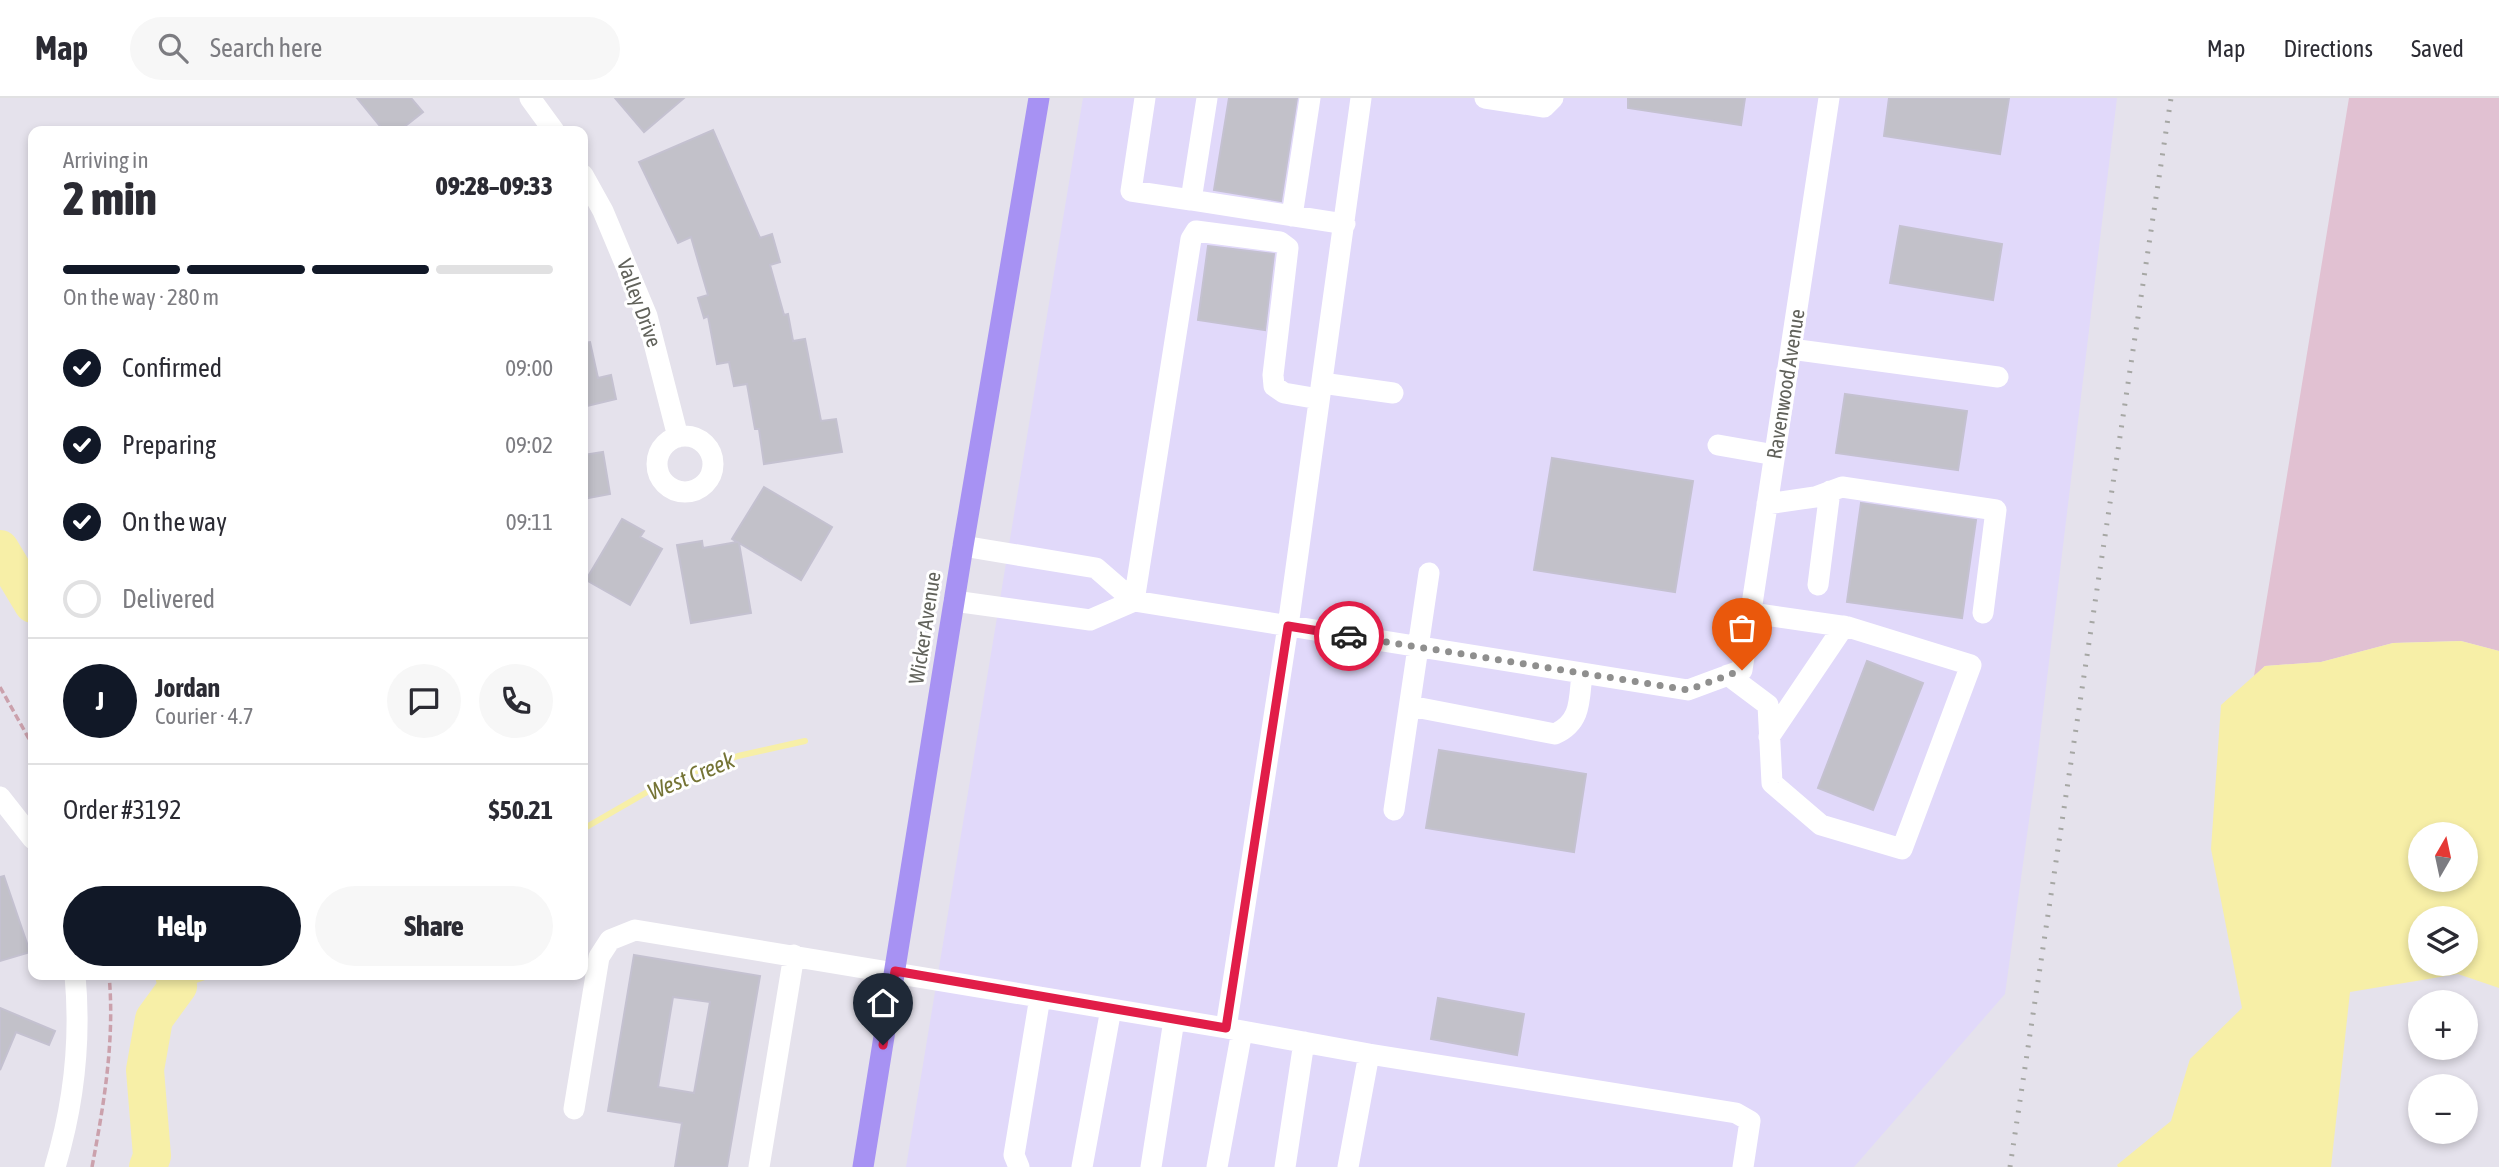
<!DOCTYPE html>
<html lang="en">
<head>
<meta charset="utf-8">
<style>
  body { margin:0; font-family:"Asap Condensed",sans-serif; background:#f7f7f7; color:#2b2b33; height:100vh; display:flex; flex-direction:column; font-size:26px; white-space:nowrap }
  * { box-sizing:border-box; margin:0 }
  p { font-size:23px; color:#7c7c81 }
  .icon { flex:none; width:38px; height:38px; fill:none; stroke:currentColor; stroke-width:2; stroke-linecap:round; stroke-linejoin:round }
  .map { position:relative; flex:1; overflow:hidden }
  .side { position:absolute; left:28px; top:28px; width:560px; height:854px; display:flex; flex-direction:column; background:#fff; border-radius:14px; box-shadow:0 4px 10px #0003 }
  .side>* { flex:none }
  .needle { width:46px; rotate:9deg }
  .controls { position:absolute; left:2408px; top:724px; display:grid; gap:14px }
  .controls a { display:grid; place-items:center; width:70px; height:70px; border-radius:50%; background:#fff; box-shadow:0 4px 10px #0003; font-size:35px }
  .pin { position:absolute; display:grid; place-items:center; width:60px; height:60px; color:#fff; margin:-72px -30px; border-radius:50% 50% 50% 0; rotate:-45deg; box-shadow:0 0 7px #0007 }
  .pin .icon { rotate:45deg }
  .courier { position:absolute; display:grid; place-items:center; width:70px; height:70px; margin:-35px; border:5px solid #e11d48; border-radius:50%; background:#fff; color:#222; box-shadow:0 2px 9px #0007 }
  .head em { font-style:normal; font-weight:800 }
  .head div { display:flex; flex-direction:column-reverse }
  .head { display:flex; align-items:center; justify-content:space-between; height:119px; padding:0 35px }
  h1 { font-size:46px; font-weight:800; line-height:52px }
  .bar { display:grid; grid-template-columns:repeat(4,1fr); gap:10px 7px; align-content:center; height:84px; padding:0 35px }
  .bar i { height:9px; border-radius:5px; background:#e1e1e2 }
  .bar .selected { background:#111827 }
  .bar p { grid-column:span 4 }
  .line { display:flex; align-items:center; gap:18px; padding:0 35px; border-top:2px solid #e1e1e2 }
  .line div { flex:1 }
  .round { display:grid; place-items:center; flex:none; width:74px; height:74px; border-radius:37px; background:#f7f7f7 }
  ol { padding:0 35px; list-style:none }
  li { display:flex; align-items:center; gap:21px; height:77px }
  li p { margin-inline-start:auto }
  li .icon { padding:7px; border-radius:50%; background:#111827; color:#fff; stroke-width:4 }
  li:last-child { color:#7c7c81 }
  li i { width:38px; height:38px; border:4px solid #e1e1e2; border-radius:50% }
  .cta { display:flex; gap:14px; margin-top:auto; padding:14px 35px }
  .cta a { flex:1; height:80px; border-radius:42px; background:#111827; color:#fff; font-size:28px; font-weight:800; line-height:80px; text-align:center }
  .cta a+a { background:#f7f7f7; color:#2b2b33 }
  header { display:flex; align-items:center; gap:42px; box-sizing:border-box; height:98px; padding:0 35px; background:#fff; border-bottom:2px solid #e1e1e2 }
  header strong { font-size:33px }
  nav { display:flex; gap:38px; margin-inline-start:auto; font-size:24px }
  .search { width:490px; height:63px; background:#f7f7f7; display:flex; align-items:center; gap:18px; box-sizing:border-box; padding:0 24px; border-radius:38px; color:#7c7c81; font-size:26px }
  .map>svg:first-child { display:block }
</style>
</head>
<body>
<header>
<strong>Map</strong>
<div class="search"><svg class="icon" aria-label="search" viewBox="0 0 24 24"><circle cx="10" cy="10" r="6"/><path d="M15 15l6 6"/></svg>Search here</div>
<nav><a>Map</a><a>Directions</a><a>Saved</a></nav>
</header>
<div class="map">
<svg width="2499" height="1069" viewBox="0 0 2499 1069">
  <rect width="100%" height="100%" fill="#e5e2ec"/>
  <path fill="#e1d9fa" d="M1083 0H2117L2036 672 2005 896 1854 1069H906Z"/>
  <path fill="#e1c1d2" d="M2349 0H2499V553L2461 543 2393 545 2321 564 2265 568 2254 578Z"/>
  <path fill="#f7efa7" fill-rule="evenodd" d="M2461 543 2499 553V890L2458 876 2350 894 2331 1069H2118L2117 1067 2171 1023 2190 961 2242 910 2211 751 2221 607 2265 568 2321 564 2393 545ZM2420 737H2466V782H2420ZM2420 821H2466V866H2420Z"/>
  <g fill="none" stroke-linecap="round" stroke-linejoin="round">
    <path stroke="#f7efa7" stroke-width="6" d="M583 731 661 686 738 658 805 643
      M178 888 211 877"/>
    <path stroke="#f7efa7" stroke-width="38" d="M0 451 33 506
      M148 1069 152 1058 145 972 154 921 178 888 174 877"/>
  </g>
  <path fill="#c2c1c9" stroke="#c4c1d0" stroke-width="2" fill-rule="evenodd" d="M357 0H411L423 14 399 33H384Z
    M615 0H684L644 34Z
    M1229 0H1297L1281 103 1214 92Z
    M1628 0H1745L1741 27 1628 10Z
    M1889 0H2009L2000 56 1884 38Z
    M713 32 760 140 772 136 780 164 770 167 784 217 788 216 793 243 805 241 821 323 836 321 842 354 764 366 759 331H755L747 286 734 288 729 264 717 266 708 218 704 220 698 200 708 197 691 139 678 145 639 64Z
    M1900 128 2002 146 1993 202 1890 185Z
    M1208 148 1274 156 1265 232 1198 222Z
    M590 244 598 280 611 277 616 301 583 309V245Z
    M1845 296 1967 313 1958 372 1836 355Z
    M603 354 610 396 583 401V357Z
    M1552 360 1693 383 1675 494 1534 472Z
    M764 389 832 429 801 482 739 445 751 515 691 525 677 447 702 443 703 450 737 444 732 441Z
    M1861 405 1976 422 1962 520 1847 504Z
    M622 421 644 433 640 439 662 451 630 507 586 482Z
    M1867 563 1923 585 1873 712 1818 690Z
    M1439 652 1586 676 1574 754 1426 730Z
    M4 778 30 854 0 863V779Z
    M634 857 760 878 727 1069H675L682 1025 608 1013ZM673 899 710 904 694 995 658 989Z
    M1438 900 1524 916 1517 957 1431 941Z
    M0 910 55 933 49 947 16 934 0 972Z"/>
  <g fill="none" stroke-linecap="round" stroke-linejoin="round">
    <path stroke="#cba1ac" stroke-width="3.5" stroke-dasharray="7 3.5" stroke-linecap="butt" d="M0 589 33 648
      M92 1069C104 1006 115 941 109 877"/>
    <path stroke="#fff" stroke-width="21" d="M530 0 554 33
      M1145 0 1131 93 1191 102
      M1207 0 1191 102 1345 126
      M1485 0 1544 9 1553 0
      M583 77 603 113 647 218 678 339
      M1292 118 1310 0
      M1791 251 1998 279
      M1322 285 1393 295
      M657 366a28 28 0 1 1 56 0a28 28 0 1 1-56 0Z
      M1718 347 1775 357
      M1767 406 1815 399 1842 389 1996 412 1983 515
      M963 448 1096 470 1134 503 1688 592 1742 572 1829 0
      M1818 487 1830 393
      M954 503 1090 522 1134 503
      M1134 503 1191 141 1196 133 1280 144 1288 150 1273 277 1274 288 1284 295 1319 301
      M1728 577 1768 607 1772 685 1821 727 1902 751 1971 567 1848 529 1751 515
      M1410 608 1555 636C1582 624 1579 601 1582 575
      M1769 639 1844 528
      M0 699 33 741
      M1394 712 1429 475
      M1226 930 1369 956 1348 1069
      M1369 956 1736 1015 1750 1023 1743 1069
      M574 1011 599 859 610 842 635 832 1226 930 1288 528 1361 0
      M55 1069C74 1006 81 942 75 877
      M759 1069 794 857
      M1019 1069 1014 1057 1040 899
      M1082 1069 1111 911
      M1151 1069 1174 922
      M1217 1069 1242 933
      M1285 1069 1304 944"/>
    <path stroke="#a792f3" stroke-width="21" d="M863 1069 963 448 1039 0"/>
    <path stroke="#a6a7a4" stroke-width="5" stroke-dasharray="2 9" stroke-linecap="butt" d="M2010 1069 2171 0"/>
  </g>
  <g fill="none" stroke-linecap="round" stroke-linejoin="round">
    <path stroke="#8f8f8e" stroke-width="7" stroke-dasharray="0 12.6" d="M1349 538 1688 592 1742 572"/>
    <path stroke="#e11d48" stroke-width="9" d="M883 947 895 873 1226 930 1288 528 1349 538"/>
  </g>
  <g text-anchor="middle" stroke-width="6" stroke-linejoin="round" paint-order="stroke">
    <g font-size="21" fill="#61625b" stroke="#fff">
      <text transform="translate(639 205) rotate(70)" y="7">Valley Drive</text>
      <text transform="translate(1786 286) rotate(-81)" y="7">Ravenwood Avenue</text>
      <text transform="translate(925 530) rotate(-81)" y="7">Wicker Avenue</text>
    </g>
    <g font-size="23" font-style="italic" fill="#757435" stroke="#fff">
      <text transform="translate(691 678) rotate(-22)" y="8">West Creek</text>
    </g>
  </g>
</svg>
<div class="controls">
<a><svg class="needle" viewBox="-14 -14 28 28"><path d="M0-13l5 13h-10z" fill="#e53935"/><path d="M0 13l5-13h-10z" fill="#7c7c81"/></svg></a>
<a><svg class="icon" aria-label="layers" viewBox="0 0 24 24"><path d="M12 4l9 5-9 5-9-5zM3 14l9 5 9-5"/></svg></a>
<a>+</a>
<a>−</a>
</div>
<div class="pin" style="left:1742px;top:572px;background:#ea580c"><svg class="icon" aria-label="bag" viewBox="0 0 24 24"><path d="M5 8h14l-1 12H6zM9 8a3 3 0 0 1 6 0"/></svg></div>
<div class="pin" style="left:883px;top:947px;background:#1f2937"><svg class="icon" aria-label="home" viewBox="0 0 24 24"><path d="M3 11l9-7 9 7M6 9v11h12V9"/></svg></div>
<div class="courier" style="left:1349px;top:538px"><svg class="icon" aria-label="car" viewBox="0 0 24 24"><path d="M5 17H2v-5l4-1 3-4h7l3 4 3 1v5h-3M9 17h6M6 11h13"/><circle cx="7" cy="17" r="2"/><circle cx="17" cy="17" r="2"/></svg></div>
<section class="side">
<div class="head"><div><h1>2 min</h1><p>Arriving in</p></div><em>09:28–09:33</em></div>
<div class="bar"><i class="selected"></i><i class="selected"></i><i class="selected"></i><i></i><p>On the way · 280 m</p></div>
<ol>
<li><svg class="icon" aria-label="check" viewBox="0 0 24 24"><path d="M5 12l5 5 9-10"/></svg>Confirmed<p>09:00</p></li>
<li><svg class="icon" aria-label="check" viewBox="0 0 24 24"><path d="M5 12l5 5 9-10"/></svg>Preparing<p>09:02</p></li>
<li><svg class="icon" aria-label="check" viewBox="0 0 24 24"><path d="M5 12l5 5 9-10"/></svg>On the way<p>09:11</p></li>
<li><i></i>Delivered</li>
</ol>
<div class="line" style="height:126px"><b class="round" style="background:#111827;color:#fff">J</b><div><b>Jordan</b><p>Courier · 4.7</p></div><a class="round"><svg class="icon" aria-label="chat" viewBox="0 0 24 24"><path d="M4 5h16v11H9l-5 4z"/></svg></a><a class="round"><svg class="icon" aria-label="phone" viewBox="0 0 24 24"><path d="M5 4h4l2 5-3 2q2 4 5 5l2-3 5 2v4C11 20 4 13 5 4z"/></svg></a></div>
<div class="line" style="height:91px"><div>Order #3192</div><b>$50.21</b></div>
<div class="cta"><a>Help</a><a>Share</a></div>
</section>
</div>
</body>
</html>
